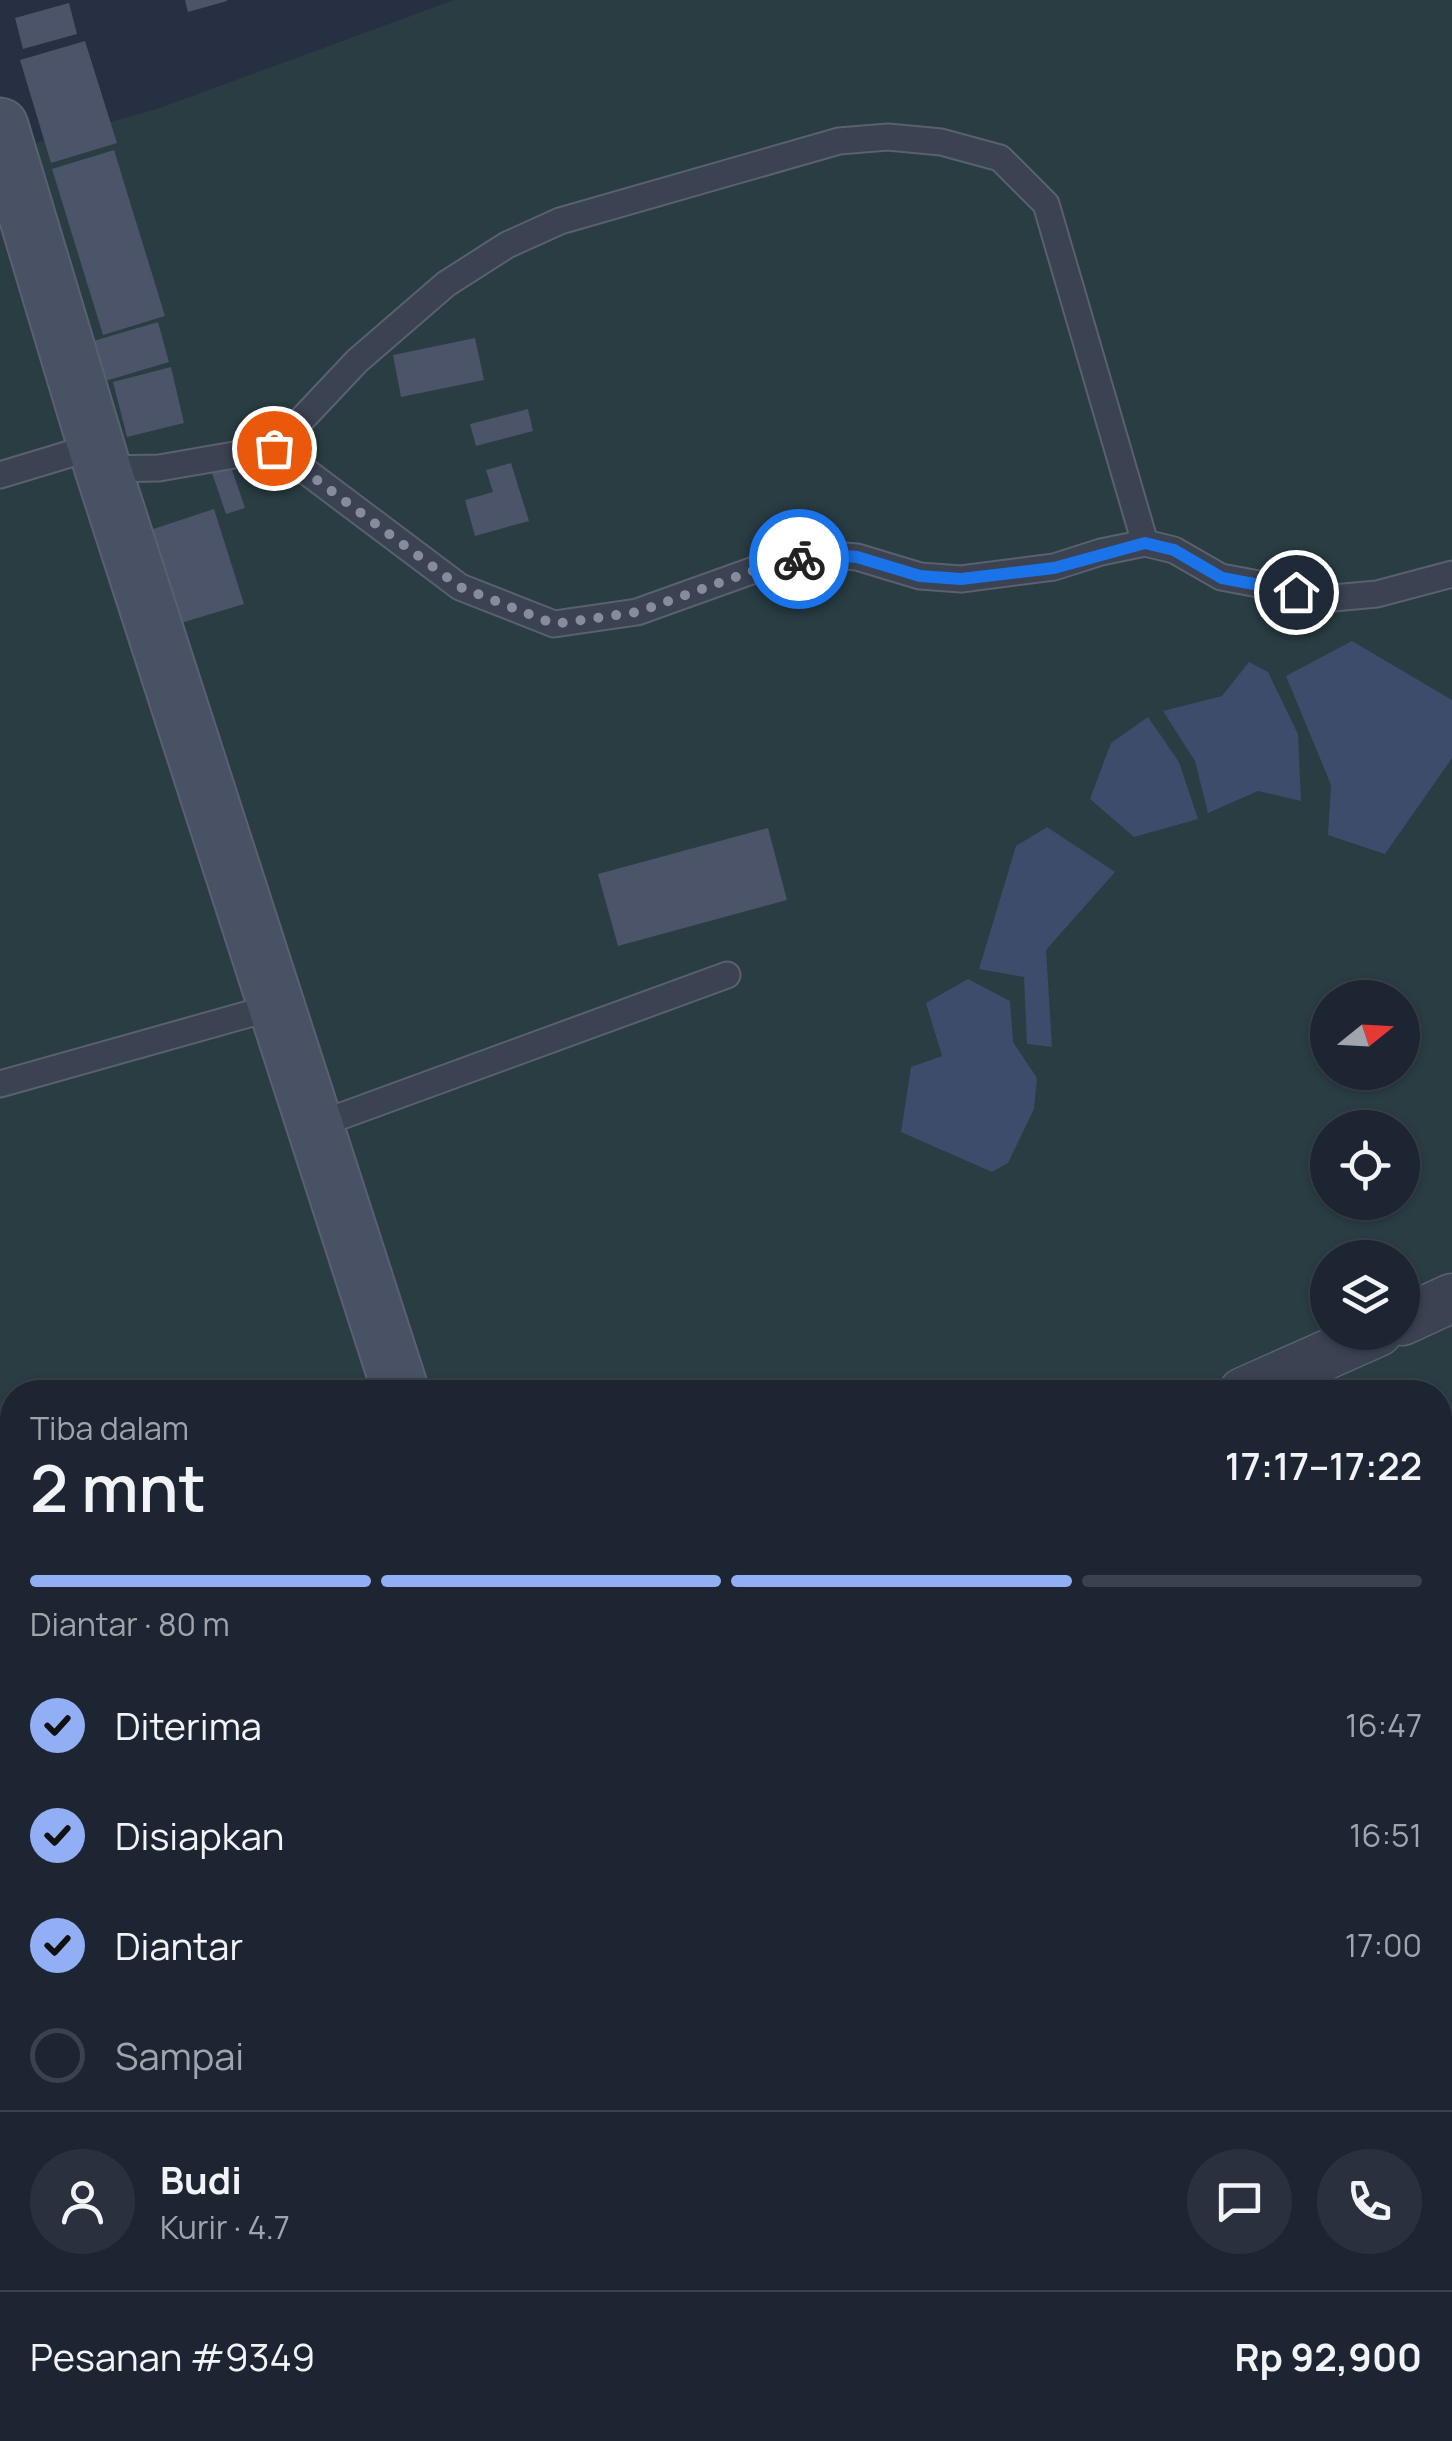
<!DOCTYPE html>
<html lang="id">
<head>
<meta charset="utf-8">
<style>
  body { margin:0; font-family:Manrope,sans-serif; background:#2a303e; color:#f1f3f6; height:100vh; display:flex; flex-direction:column; font-size:38px; white-space:nowrap }
  * { box-sizing:border-box; margin:0 }
  p { font-size:32px; color:#a0a4ac }
  .icon { flex:none; width:55px; height:55px; fill:none; stroke:currentColor; stroke-width:2; stroke-linecap:round; stroke-linejoin:round }
  .map { position:relative; flex:1; overflow:hidden }
  .drawer { position:absolute; left:0px; top:1380px; width:1452px; height:1062px; display:flex; flex-direction:column; background:#1d2432; border-radius:40px 40px 0 0; box-shadow:0 2px 8px #0004,0 0 0 2px #3b414d }
  .drawer>* { flex:none }
  .needle { width:65px; rotate:72deg }
  .fabs { position:absolute; left:1310px; top:980px; display:grid; gap:20px }
  .fabs a { display:grid; place-items:center; width:110px; height:110px; border-radius:50%; background:#1d2432; box-shadow:0 2px 8px #0004,0 0 0 2px #3b414d; font-size:50px }
  .pin { position:absolute; display:grid; place-items:center; width:85px; height:85px; color:#fff; margin:-42px; border:5px solid #fff; border-radius:50%; box-shadow:0 2px 10px #0007 }
  .courier { position:absolute; display:grid; place-items:center; width:100px; height:100px; margin:-50px; border:8px solid #1a73e8; border-radius:50%; background:#fff; color:#222; box-shadow:0 2px 12px #0007 }
  .head em { font-style:normal; font-weight:600 }
  .head div { display:flex; flex-direction:column-reverse }
  .head { display:flex; align-items:center; justify-content:space-between; height:170px; padding:0 30px }
  h1 { font-size:65px; font-weight:600; line-height:75px }
  .bar { display:grid; grid-template-columns:repeat(4,1fr); gap:15px 10px; align-content:center; height:120px; padding:0 30px }
  .bar i { height:12px; border-radius:8px; background:#3b414d }
  .bar .selected { background:#92aff6 }
  .bar p { grid-column:span 4 }
  .line { display:flex; align-items:center; gap:25px; padding:0 30px; border-top:2px solid #3b414d }
  .line div { flex:1 }
  .round { display:grid; place-items:center; flex:none; width:105px; height:105px; border-radius:52px; background:#2a303e }
  ol { padding:0 30px; list-style:none }
  li { display:flex; align-items:center; gap:30px; height:110px }
  li p { margin-inline-start:auto }
  li .icon { padding:10px; border-radius:50%; background:#92aff6; color:#111; stroke-width:4 }
  li:last-child { color:#a0a4ac }
  li i { width:55px; height:55px; border:5px solid #3b414d; border-radius:50% }
  .map>svg:first-child { display:block }
</style>
</head>
<body>
<div class="map">
<svg width="1452" height="2441" viewBox="0 0 1452 2441">
  <rect width="100%" height="100%" fill="#273042"/>
  <path fill="#293d43" fill-rule="evenodd" d="M454 0H1452V2441H0V153L157 109ZM1328 998H1402V1072H1328ZM1328 1128H1402V1202H1328ZM1328 1258H1402V1332H1328ZM12 1392H1440V2430H12Z"/>
  <path fill="#3d4c6a" d="M1352 641 1452 700V758L1385 854 1328 835 1331 785 1286 676Z
    M1249 662 1268 672 1298 734 1301 801 1258 791 1208 813 1195 761 1163 711 1222 696Z
    M1148 717 1179 762 1198 819 1134 837 1090 799 1111 743Z
    M1047 827 1115 872 1046 950 1052 1047 1027 1044 1024 977 979 969 1016 846Z
    M968 979 1010 1001 1013 1042 1037 1078 1034 1109 1008 1163 992 1172 901 1132 911 1067 942 1056 926 1003Z"/>
  <path fill="#4b5468" d="M185 0H227V1L188 12Z
    M69 3 77 34 23 49 15 18Z
    M85 41 117 143 51 163 20 60Z
    M114 150 165 316 103 335 52 169Z
    M158 322 169 362 102 382 90 342Z
    M475 338 484 380 401 397 393 355Z
    M171 367 184 423 127 437 113 382Z
    M528 409 533 431 476 446 470 424Z
    M511 463 529 521 475 536 465 500 493 492 486 470Z
    M231 467 245 508 226 514 212 473Z
    M214 509 244 604 171 626 141 533Z
    M768 828 787 900 618 946 598 874Z"/>
  <g fill="none" stroke-linecap="round" stroke-linejoin="round">
    <defs>
      <path id="lane" d="M275 448 460 587 554 624 637 612 757 569 819 554 857 557 920 576 961 579 1054 567 1101 552 1145 543
        M103 469 159 468 275 448 357 361 446 284 507 245 560 221 839 141 888 137 941 142 1000 158 1046 204 1145 543 1174 550 1221 577 1333 598 1377 594 1452 574
        M0 475 96 446
        M0 1084 274 1007
        M317 1125 727 975
        M0 1660 12 1656
        M459 2441 460 2430"/>
      <path id="street" d="M1402 1321 1452 1298
        M1243 1392 1378 1332
        M1440 2297 1452 2295"/>
      <path id="secondary" d="M0 126 103 469 401 1392
        M707 2430 710 2441"/>
    </defs>
    <use href="#lane" stroke="#59606f" stroke-width="29"/>
    <use href="#street" stroke="#59606f" stroke-width="51"/>
    <use href="#secondary" stroke="#59606f" stroke-width="59"/>
    <use href="#lane" stroke="#3b4251" stroke-width="25"/>
    <use href="#street" stroke="#3b4251" stroke-width="48"/>
    <use href="#secondary" stroke="#495164" stroke-width="55"/>
  </g>
  <g fill="none" stroke-linecap="round" stroke-linejoin="round">
    <path stroke="#858c9b" stroke-width="10" stroke-dasharray="0 18" d="M274 448 460 587 554 624 638 612 758 569 799 559"/>
    <path stroke="#1a73e8" stroke-width="12" d="M799 559 819 554 857 557 920 576 961 579 1054 568 1145 543 1174 550 1222 578 1296 592"/>
  </g>
</svg>
<div class="fabs">
<a><svg class="needle" viewBox="-14 -14 28 28"><path d="M0-13l5 13h-10z" fill="#e53935"/><path d="M0 13l5-13h-10z" fill="#a0a4ac"/></svg></a>
<a><svg class="icon" aria-label="locate" viewBox="0 0 24 24"><circle cx="12" cy="12" r="6"/><path d="M12 2v4M12 18v4M2 12h4M18 12h4"/></svg></a>
<a><svg class="icon" aria-label="layers" viewBox="0 0 24 24"><path d="M12 4l9 5-9 5-9-5zM3 14l9 5 9-5"/></svg></a>
</div>
<div class="pin" style="left:274px;top:448px;background:#ea580c"><svg class="icon" aria-label="bag" viewBox="0 0 24 24"><path d="M5 8h14l-1 12H6zM9 8a3 3 0 0 1 6 0"/></svg></div>
<div class="pin" style="left:1296px;top:592px;background:#1f2937"><svg class="icon" aria-label="home" viewBox="0 0 24 24"><path d="M3 11l9-7 9 7M6 9v11h12V9"/></svg></div>
<div class="courier" style="left:799px;top:559px"><svg class="icon" aria-label="bike" viewBox="0 0 24 24"><circle cx="6" cy="16" r="4"/><circle cx="18" cy="16" r="4"/><path d="M6 16l4-8h5l3 8M10 8l3 8H6M13 5h3"/></svg></div>
<section class="drawer">
<div class="head"><div><h1>2 mnt</h1><p>Tiba dalam</p></div><em>17:17–17:22</em></div>
<div class="bar"><i class="selected"></i><i class="selected"></i><i class="selected"></i><i></i><p>Diantar · 80 m</p></div>
<ol>
<li><svg class="icon" aria-label="check" viewBox="0 0 24 24"><path d="M5 12l5 5 9-10"/></svg>Diterima<p>16:47</p></li>
<li><svg class="icon" aria-label="check" viewBox="0 0 24 24"><path d="M5 12l5 5 9-10"/></svg>Disiapkan<p>16:51</p></li>
<li><svg class="icon" aria-label="check" viewBox="0 0 24 24"><path d="M5 12l5 5 9-10"/></svg>Diantar<p>17:00</p></li>
<li><i></i>Sampai</li>
</ol>
<div class="line" style="height:180px"><a class="round"><svg class="icon" aria-label="person" viewBox="0 0 24 24"><circle cx="12" cy="8" r="4"/><path d="M4 21q1-7 8-7t8 7"/></svg></a><div><b>Budi</b><p>Kurir · 4.7</p></div><a class="round"><svg class="icon" aria-label="chat" viewBox="0 0 24 24"><path d="M4 5h16v11H9l-5 4z"/></svg></a><a class="round"><svg class="icon" aria-label="phone" viewBox="0 0 24 24"><path d="M5 4h4l2 5-3 2q2 4 5 5l2-3 5 2v4C11 20 4 13 5 4z"/></svg></a></div>
<div class="line" style="height:130px"><div>Pesanan #9349</div><b>Rp 92,900</b></div>
</section>
</div>
</body>
</html>
